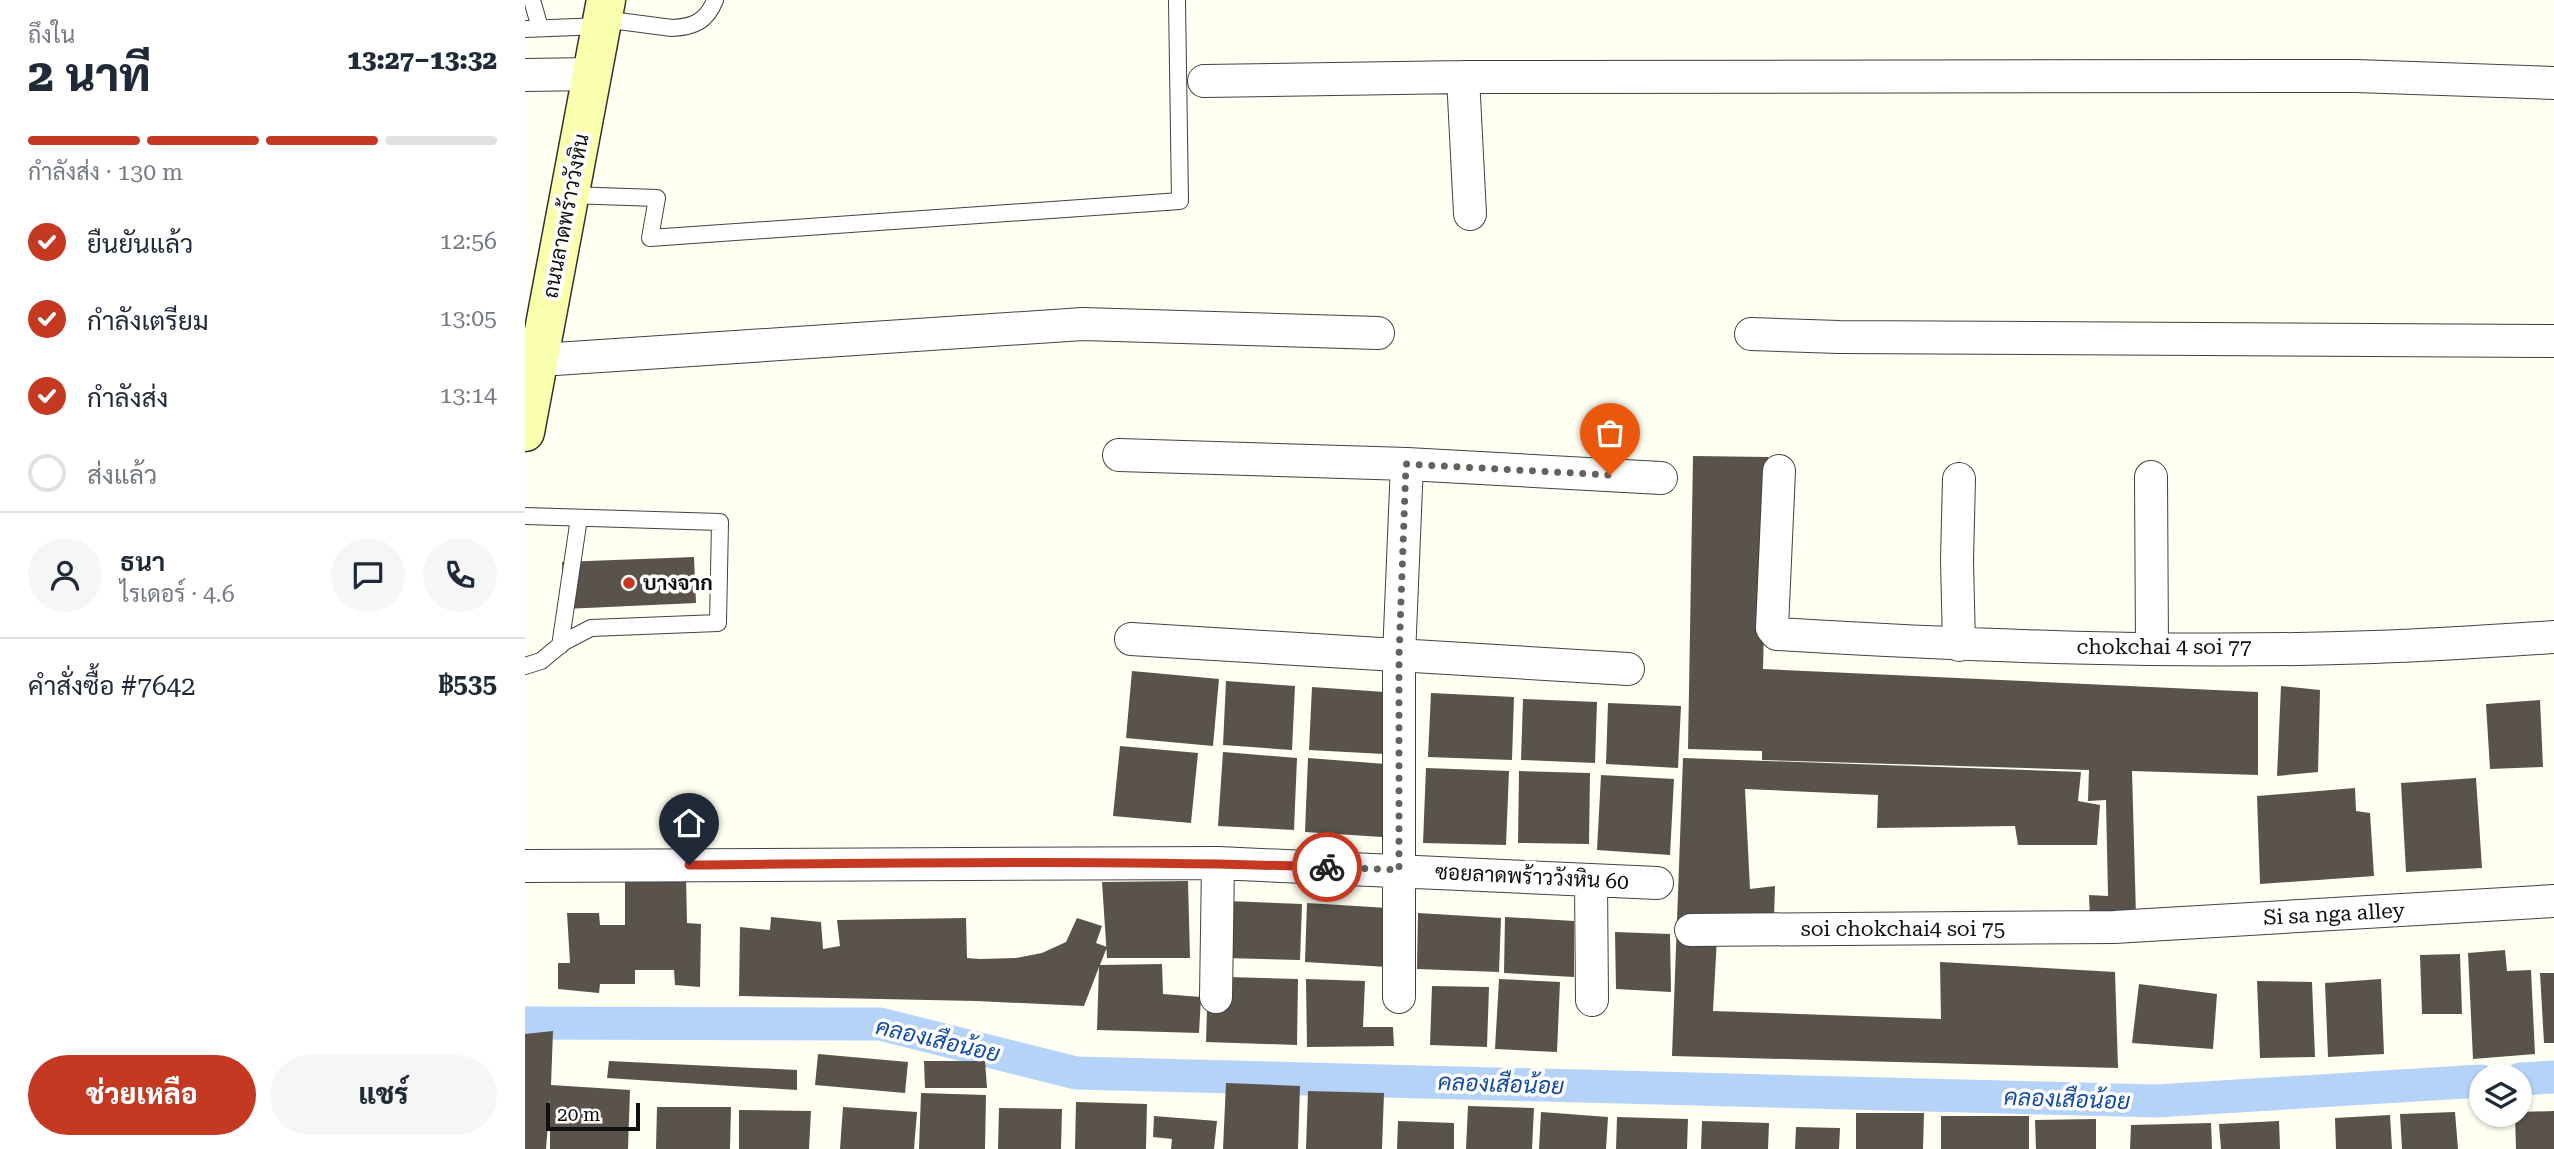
<!DOCTYPE html>
<html lang="th">
<head>
<meta charset="utf-8">
<style>
  body { margin:0; font-family:"Roboto Serif",Sarabun,serif; background:#f6f6f7; color:#1f2937; height:100vh; display:flex; flex-direction:column; font-size:26px; white-space:nowrap }
  * { box-sizing:border-box; margin:0 }
  p { font-size:23px; color:#747a83 }
  .icon { flex:none; width:38px; height:38px; fill:none; stroke:currentColor; stroke-width:2; stroke-linecap:round; stroke-linejoin:round }
  .map { position:relative; flex:1; overflow:hidden }
  .side { display:flex; flex-direction:column; background:#fff; width:525px }
  .side>* { flex:none }
  .tools { position:absolute; left:1944px; top:1064px; display:grid; gap:14px }
  .tools a { display:grid; place-items:center; width:63px; height:63px; border-radius:50%; background:#fff; box-shadow:0 2px 5px #0004; font-size:35px }
  .scale { position:absolute; left:21px; bottom:18px; width:94px; box-sizing:border-box; padding-left:7px; border:4px solid #0f0f0f; border-top:0; font-size:19px; line-height:24px; white-space:nowrap; color:#0f0f0f; -webkit-text-stroke:5px #fff; paint-order:stroke }
  .pin { position:absolute; display:grid; place-items:center; width:60px; height:60px; color:#fff; margin:-72px -30px; border-radius:50% 50% 50% 0; rotate:-45deg; box-shadow:0 0 7px #0007 }
  .pin .icon { rotate:45deg }
  .courier { position:absolute; display:grid; place-items:center; width:70px; height:70px; margin:-35px; border:5px solid #c53822; border-radius:50%; background:#fff; color:#222; box-shadow:0 2px 9px #0007 }
  .head em { font-style:normal; font-weight:800 }
  .head div { display:flex; flex-direction:column-reverse }
  .head { display:flex; align-items:center; justify-content:space-between; height:119px; padding:0 28px }
  h1 { font-size:46px; font-weight:800; line-height:52px }
  .bar { display:grid; grid-template-columns:repeat(4,1fr); gap:10px 7px; align-content:center; height:84px; padding:0 28px }
  .bar i { height:9px; border-radius:5px; background:#e0e1e3 }
  .bar .current { background:#c53822 }
  .bar p { grid-column:span 4 }
  .line { display:flex; align-items:center; gap:18px; padding:0 28px; border-top:2px solid #e0e1e3 }
  .line div { flex:1 }
  .round { display:grid; place-items:center; flex:none; width:74px; height:74px; border-radius:37px; background:#f6f6f7 }
  ol { padding:0 28px; list-style:none }
  li { display:flex; align-items:center; gap:21px; height:77px }
  li p { margin-inline-start:auto }
  li .icon { padding:7px; border-radius:50%; background:#c53822; color:#fff; stroke-width:4 }
  li:last-child { color:#747a83 }
  li i { width:38px; height:38px; border:4px solid #e0e1e3; border-radius:50% }
  .button { display:flex; gap:14px; margin-top:auto; padding:14px 28px }
  .button a { flex:1; height:80px; border-radius:42px; background:#c53822; color:#fff; font-size:28px; font-weight:800; line-height:80px; text-align:center }
  .button a+a { background:#f6f6f7; color:#1f2937 }
  main { display:flex; flex:1; min-height:0 }
  .map>svg:first-child { display:block }
</style>
</head>
<body>
<main>
<section class="side">
<div class="head"><div><h1>2 นาที</h1><p>ถึงใน</p></div><em>13:27–13:32</em></div>
<div class="bar"><i class="current"></i><i class="current"></i><i class="current"></i><i></i><p>กำลังส่ง · 130 m</p></div>
<ol>
<li><svg class="icon" aria-label="check" viewBox="0 0 24 24"><path d="M5 12l5 5 9-10"/></svg>ยืนยันแล้ว<p>12:56</p></li>
<li><svg class="icon" aria-label="check" viewBox="0 0 24 24"><path d="M5 12l5 5 9-10"/></svg>กำลังเตรียม<p>13:05</p></li>
<li><svg class="icon" aria-label="check" viewBox="0 0 24 24"><path d="M5 12l5 5 9-10"/></svg>กำลังส่ง<p>13:14</p></li>
<li><i></i>ส่งแล้ว</li>
</ol>
<div class="line" style="height:126px"><a class="round"><svg class="icon" aria-label="person" viewBox="0 0 24 24"><circle cx="12" cy="8" r="4"/><path d="M4 21q1-7 8-7t8 7"/></svg></a><div><b>ธนา</b><p>ไรเดอร์ · 4.6</p></div><a class="round"><svg class="icon" aria-label="chat" viewBox="0 0 24 24"><path d="M4 5h16v11H9l-5 4z"/></svg></a><a class="round"><svg class="icon" aria-label="phone" viewBox="0 0 24 24"><path d="M5 4h4l2 5-3 2q2 4 5 5l2-3 5 2v4C11 20 4 13 5 4z"/></svg></a></div>
<div class="line" style="height:91px"><div>คำสั่งซื้อ #7642</div><b>฿535</b></div>
<div class="button"><a>ช่วยเหลือ</a><a>แชร์</a></div>
</section>
<div class="map">
<svg width="2029" height="1149" viewBox="0 0 2029 1149">
  <rect width="100%" height="100%" fill="#fffff2"/>
  <g fill="none" stroke-linecap="round" stroke-linejoin="round">
    <path stroke="#b5d2f8" stroke-width="33" d="M0 1023 355 1024 551 1073 1631 1101 1956 1081
      M1995 1079 2029 1077"/>
  </g>
  <path fill="#59534b" d="M1168 456 1243 457 1238 669 1733 692V775L1607 771 1611 916 1565 919 1564 895 1583 896 1581 800 1563 801 1564 770 1237 760V751L1163 749Z
    M169 557 171 603 39 609 37 562Z
    M607 671 694 679 688 746 601 738Z
    M701 681 770 686 767 750 698 745Z
    M1756 686 1795 690 1793 772 1752 776Z
    M787 687 860 692 859 754 784 750Z
    M906 693 989 697 987 760 903 757Z
    M998 699 1072 702 1070 763 996 760Z
    M2015 700 2018 767 1965 769 1961 704Z
    M1083 703 1156 706 1153 768 1081 764Z
    M595 746 673 753 666 823 588 816Z
    M698 752 772 758 769 830 693 826Z
    M783 758 861 764 857 837 780 832Z
    M1158 758 1556 772 1553 801 1575 805 1572 845H1493L1490 826 1352 828 1353 795 1220 789 1225 889 1250 886 1249 917 1193 919 1188 1011 1416 1019 1415 962 1590 972 1593 1068 1147 1056Z
    M901 768 984 771 981 845 898 843Z
    M994 771 1065 773 1064 844 993 843Z
    M1076 775 1149 779 1145 855 1072 850Z
    M1951 778 1957 868 1881 872 1876 783Z
    M1830 788 1831 811 1845 813 1849 876 1735 884 1732 796Z
    M161 875 162 923 176 924 175 987 150 985 149 970H110V984H75L74 993 33 989V963H45L42 913H74L75 925H100V876Z
    M663 881 665 958H582L577 882Z
    M702 901 777 904 775 960 700 958Z
    M782 903 863 908V967L780 962Z
    M893 913 976 918 974 972 892 969Z
    M246 917 296 922 298 949 315 946 312 920 441 918 442 958 455 959 491 958 517 953 541 942 552 918 577 926 571 943 582 947 575 965 637 964 638 994 676 997 674 1033 572 1030 574 967 559 1006 451 1001 214 996 215 927 245 930Z
    M980 917 1049 921V977L979 973Z
    M1090 932 1145 934 1146 992 1091 989Z
    M1980 950 1982 971 2006 970 2010 1054 1948 1059 1943 953Z
    M1935 954 1937 1014H1897L1895 955Z
    M2015 973H2029V1043H2019Z
    M703 977 773 979 772 1045 681 1042 682 1010H702Z
    M781 979 840 981 838 1027H868L869 1046 782 1047Z
    M974 979 1035 982 1032 1052 970 1049Z
    M1856 979 1859 1054 1803 1057 1800 983Z
    M1732 981 1787 982 1790 1057 1735 1058Z
    M1614 984 1692 994 1688 1049 1607 1043Z
    M907 986 964 987 962 1047 905 1045Z
    M28 1031 26 1085 105 1090 103 1149H25V1098L21 1149H0V1034Z
    M293 1054 383 1062 380 1093 290 1085Z
    M84 1061 272 1070V1090L82 1078Z
    M399 1061H460L462 1088H400Z
    M701 1083 775 1086 773 1149H698Z
    M783 1091 859 1093 857 1149H781Z
    M396 1093 461 1095 460 1149H394Z
    M551 1102 622 1104 621 1149H550Z
    M943 1106 1009 1108 1007 1149H941Z
    M132 1107H206L205 1149H131Z
    M318 1107 392 1112 389 1149H315Z
    M474 1108 537 1109 536 1149H473Z
    M214 1110 286 1111 284 1149H214Z
    M2029 1111V1149H1991L1990 1115H1995V1112Z
    M1016 1112 1083 1117 1081 1149H1014Z
    M1930 1112 1933 1149H1877L1875 1114Z
    M1331 1113H1399L1398 1149H1331Z
    M1865 1115 1867 1149H1811L1810 1118Z
    M629 1116 692 1121 689 1149H646L647 1139 628 1137Z
    M1416 1116H1504V1149H1416Z
    M1092 1117 1163 1119 1162 1149H1091Z
    M1571 1119V1149H1511L1510 1120Z
    M873 1121 929 1123V1149H872Z
    M1177 1121 1244 1123 1243 1149H1176Z
    M1754 1121 1755 1149H1696L1694 1124Z
    M1686 1123 1687 1149H1605L1606 1125Z
    M1271 1127 1315 1128 1314 1149H1270Z"/>
  <g fill="none" stroke-linecap="round" stroke-linejoin="round">
    <defs>
      <path id="lane" d="M7 0 15 28
        M78 19 147 28C169 27 182 21 190 0
        M0 29 76 26
        M44 195 132 198 125 238 655 201 652 0
        M0 516 195 522 193 623 66 628 39 642 16 661 0 666
        M35 646 54 518"/>
      <path id="street" d="M0 75 67 74
        M938 77 945 214
        M679 81 938 77 1831 76 2029 83
        M1226 334 1314 337 2029 341
        M0 361 558 324 853 333
        M594 455 882 464 1136 478
        M1254 471 1247 628 1252 634C1451 646 1650 654 1849 647 1909 645 1969 641 2029 637
        M1626 477 1627 648
        M1434 479 1432 560 1434 645
        M606 639 1103 669
        M0 866 693 863 1132 883
        M1066 881 1067 1000
        M1166 930 1589 927 2029 901
        M691 997 693 863
        M874 997V656L882 464"/>
      <path id="secondary" d="M0 432 81 0"/>
    </defs>
    <use href="#lane" stroke="#424242" stroke-width="18"/>
    <use href="#street" stroke="#424242" stroke-width="34"/>
    <use href="#secondary" stroke="#313131" stroke-width="41"/>
    <use href="#lane" stroke="#fff" stroke-width="16"/>
    <use href="#street" stroke="#fff" stroke-width="32"/>
    <use href="#secondary" stroke="#f9ffad" stroke-width="38"/>
  </g>
  <g fill="none" stroke-linecap="round" stroke-linejoin="round">
    <path stroke="#63635e" stroke-width="7" stroke-dasharray="0 12.6" d="M802 867 874 870V656L881 464 1085 475"/>
    <path stroke="#c53822" stroke-width="9" d="M164 865C377 863 589 860 802 867"/>
  </g>
  <circle fill="#c53822" stroke="#fff" stroke-width="2.5" cx="104" cy="583" r="7"/>
  <g text-anchor="middle" stroke-width="7" stroke-linejoin="round" paint-order="stroke">
    <g font-size="21" fill="#0f0f0f" stroke="#fff">
      <text transform="translate(41 216) rotate(-79)" y="7">ถนนลาดพร้าววังหิน</text>
      <text x="1639" y="654">chokchai 4 soi 77</text>
      <text transform="translate(1007 877) rotate(3)" y="7">ซอยลาดพร้าววังหิน 60</text>
      <text transform="translate(1809 914) rotate(-3)" y="7">Si sa nga alley</text>
      <text x="1378" y="936">soi chokchai4 soi 75</text>
    </g>
    <g font-size="21" font-weight="bold" fill="#0f0f0f" stroke="#fff" text-anchor="start">
      <text x="118" y="590">บางจาก</text>
    </g>
    <g font-size="23" font-style="italic" fill="#134ba7" stroke="#fff">
      <text transform="translate(413 1040) rotate(13)" y="8">คลองเสือน้อย</text>
      <text transform="translate(976 1084) rotate(2)" y="8">คลองเสือน้อย</text>
      <text transform="translate(1542 1099) rotate(2)" y="8">คลองเสือน้อย</text>
    </g>
  </g>
</svg>
<div class="tools">
<a><svg class="icon" aria-label="layers" viewBox="0 0 24 24"><path d="M12 4l9 5-9 5-9-5zM3 14l9 5 9-5"/></svg></a>
</div>
<div class="scale">20 m</div>
<div class="pin" style="left:1085px;top:475px;background:#ea580c"><svg class="icon" aria-label="bag" viewBox="0 0 24 24"><path d="M5 8h14l-1 12H6zM9 8a3 3 0 0 1 6 0"/></svg></div>
<div class="pin" style="left:164px;top:865px;background:#1f2937"><svg class="icon" aria-label="home" viewBox="0 0 24 24"><path d="M3 11l9-7 9 7M6 9v11h12V9"/></svg></div>
<div class="courier" style="left:802px;top:867px"><svg class="icon" aria-label="bike" viewBox="0 0 24 24"><circle cx="6" cy="16" r="4"/><circle cx="18" cy="16" r="4"/><path d="M6 16l4-8h5l3 8M10 8l3 8H6M13 5h3"/></svg></div>
</div>
</main>
</body>
</html>
